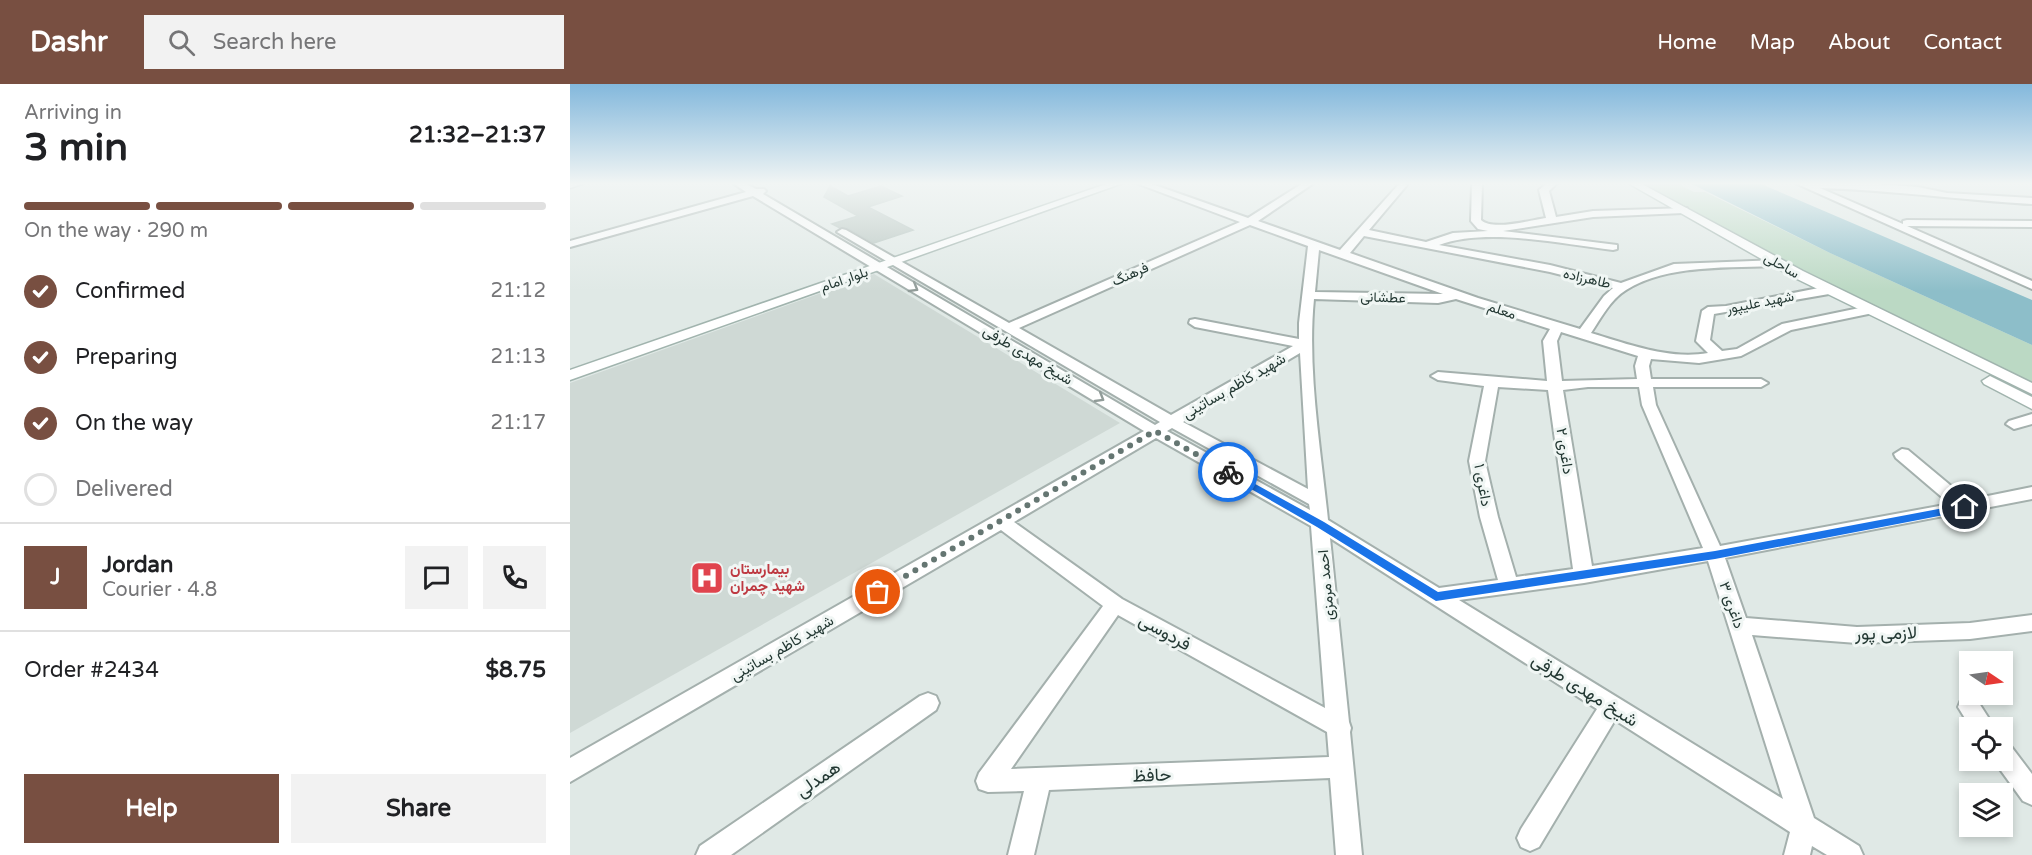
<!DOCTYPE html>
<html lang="en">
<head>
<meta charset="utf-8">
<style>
  body { margin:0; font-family:"Varela Round",Vazirmatn,sans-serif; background:#f2f2f2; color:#202124; height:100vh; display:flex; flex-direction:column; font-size:22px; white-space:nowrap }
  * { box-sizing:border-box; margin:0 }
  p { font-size:20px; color:#757577 }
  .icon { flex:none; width:33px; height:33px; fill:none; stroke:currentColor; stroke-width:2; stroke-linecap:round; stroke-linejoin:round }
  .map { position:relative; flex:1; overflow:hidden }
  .side { display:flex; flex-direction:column; background:#fff; width:570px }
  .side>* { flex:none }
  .needle { width:39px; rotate:103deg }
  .fabs { position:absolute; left:1389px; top:567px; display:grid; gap:12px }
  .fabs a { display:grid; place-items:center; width:54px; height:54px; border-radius:0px; background:#fff; box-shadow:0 3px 9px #0003; font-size:30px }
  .pin { position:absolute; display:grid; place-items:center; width:51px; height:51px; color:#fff; margin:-26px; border:3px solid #fff; border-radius:50%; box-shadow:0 2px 6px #0007 }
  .courier { position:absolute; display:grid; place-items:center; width:60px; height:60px; margin:-30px; border:4px solid #1a73e8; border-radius:50%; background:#fff; color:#222; box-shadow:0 2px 8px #0007 }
  .overview em { font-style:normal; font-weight:700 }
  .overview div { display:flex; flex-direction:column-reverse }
  .overview { display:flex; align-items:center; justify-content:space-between; height:102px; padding:0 24px }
  h1 { font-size:39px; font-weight:700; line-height:45px }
  .bar { display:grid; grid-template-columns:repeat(4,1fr); gap:9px 6px; align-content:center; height:72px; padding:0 24px }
  .bar i { height:8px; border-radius:4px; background:#e0e0e0 }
  .bar .on { background:#784f41 }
  .bar p { grid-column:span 4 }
  .line { display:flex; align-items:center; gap:15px; padding:0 24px; border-top:2px solid #e0e0e0 }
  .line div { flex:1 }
  .round { display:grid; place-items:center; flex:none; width:63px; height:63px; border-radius:0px; background:#f2f2f2 }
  ol { padding:0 24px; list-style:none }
  li { display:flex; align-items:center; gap:18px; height:66px }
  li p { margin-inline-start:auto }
  li .icon { padding:6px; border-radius:50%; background:#784f41; color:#fff; stroke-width:4 }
  li:last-child { color:#757577 }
  li i { width:33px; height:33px; border:3px solid #e0e0e0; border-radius:50% }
  .primary-button { display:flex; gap:12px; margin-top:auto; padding:12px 24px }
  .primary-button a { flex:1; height:69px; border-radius:0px; background:#784f41; color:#fff; font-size:24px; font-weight:700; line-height:69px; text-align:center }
  .primary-button a+a { background:#f2f2f2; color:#202124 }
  header { display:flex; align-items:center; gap:36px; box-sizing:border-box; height:84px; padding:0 30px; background:#784f41; color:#fff }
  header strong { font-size:28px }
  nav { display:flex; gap:33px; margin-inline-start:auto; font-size:21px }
  .search { width:420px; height:54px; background:#f2f2f2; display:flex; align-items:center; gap:15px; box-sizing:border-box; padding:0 21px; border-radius:0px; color:#757577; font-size:22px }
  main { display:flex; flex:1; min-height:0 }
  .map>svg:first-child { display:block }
</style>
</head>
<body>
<header>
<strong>Dashr</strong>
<div class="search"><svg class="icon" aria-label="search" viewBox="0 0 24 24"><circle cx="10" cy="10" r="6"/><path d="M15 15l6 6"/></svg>Search here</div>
<nav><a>Home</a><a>Map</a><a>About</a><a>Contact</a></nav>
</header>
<main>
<section class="side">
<div class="overview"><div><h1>3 min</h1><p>Arriving in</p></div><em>21:32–21:37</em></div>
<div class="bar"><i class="on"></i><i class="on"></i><i class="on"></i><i></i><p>On the way · 290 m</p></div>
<ol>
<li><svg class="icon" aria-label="check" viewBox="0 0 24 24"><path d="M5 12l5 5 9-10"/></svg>Confirmed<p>21:12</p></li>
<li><svg class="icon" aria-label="check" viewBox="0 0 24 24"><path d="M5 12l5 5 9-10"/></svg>Preparing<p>21:13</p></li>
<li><svg class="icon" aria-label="check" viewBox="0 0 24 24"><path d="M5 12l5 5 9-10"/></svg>On the way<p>21:17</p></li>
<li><i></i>Delivered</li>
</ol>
<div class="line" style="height:108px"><b class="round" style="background:#784f41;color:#fff">J</b><div><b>Jordan</b><p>Courier · 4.8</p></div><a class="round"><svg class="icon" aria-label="chat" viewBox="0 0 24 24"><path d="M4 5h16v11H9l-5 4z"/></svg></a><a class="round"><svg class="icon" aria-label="phone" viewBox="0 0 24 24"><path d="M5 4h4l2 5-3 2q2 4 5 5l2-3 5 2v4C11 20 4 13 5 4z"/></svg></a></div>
<div class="line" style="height:78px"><div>Order #2434</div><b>$8.75</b></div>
<div class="primary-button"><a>Help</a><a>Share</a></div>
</section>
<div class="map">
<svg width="1462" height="771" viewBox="0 0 1462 771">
  <rect width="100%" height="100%" fill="#e0e9e6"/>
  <path fill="#cfd9d5" d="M304 190 550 339 0 649V299Z"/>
  <path fill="#bbd9c4" d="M1068 99H1106L1124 108H1135L1260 169 1462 261V300L1242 193Z"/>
  <path fill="#8dbec9" d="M1120 99H1189L1462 216V261L1260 169Z"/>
  <path fill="#b6c4bf" stroke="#b3c2bd" stroke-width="1.5" d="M260 102 278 112 311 102 332 112 298 123 343 146 304 159 277 144H270L262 140 288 132 254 113Z"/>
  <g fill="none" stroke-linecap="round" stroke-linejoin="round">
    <defs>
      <path id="minor" d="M163 99H174L186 105H194L196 107 193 110 585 341 590 338 267 148 272 145 276 146 439 239 670 138 566 99H579L678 134 733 99H744L688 137 770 166 830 99 837 101 799 146 856 158 883 149 918 147 908 145 901 137 902 99H912L911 136C922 147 961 136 976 134L969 106 977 99H987L979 107 986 133 1023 127 1117 124 1118 126 1113 129 1023 133 933 147 1047 161V165L1043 166C992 160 916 143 869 161L980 181 1051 199 1104 180 1209 176 1215 179 1209 182C1162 184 1097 180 1056 206 1040 216 1031 234 1021 249 1058 260 1099 276 1138 269L1126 257 1132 227 1138 223 1156 222 1259 202 1265 206 1259 210 1144 230 1140 256 1152 267 1167 265 1212 240 1299 222 1303 223 1305 226 1303 229 1221 246 1171 272 1129 279 1081 275 1079 282 1081 295H1191L1198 299 1191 303H1083L1086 321 1150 462 1380 420 1326 374 1324 370 1332 365 1338 366 1398 416 1462 403V415L1155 474 1176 534 1287 543 1400 539 1462 531V547L1400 555 1287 559 1182 551 1244 734 1289 762 1293 771H1257L1242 762 1240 771H1214L1220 748 1045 636 969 763 960 767 951 763 947 754 951 745 1027 625 760 454 779 638 781 644 780 648 792 771H766L760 694 479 706 464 771H438L454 707 418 708 409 705 406 697 409 689 533 522 431 446 0 698V674L574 347 183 112 0 163V157L176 108ZM680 141 738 162 729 239V255L625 235 620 236 619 239 625 243 723 262 601 331 449 244ZM794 152 980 188 1043 204 1034 212 1010 245 908 214 780 169ZM749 166 873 210 745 208ZM744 215 868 219 886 215 980 245 973 257 977 297 868 288 861 292 868 296 914 302 899 377 910 433 928 496 869 504 758 436C751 366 737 286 744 215ZM991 248 1068 272 1065 282 1067 295 992 297 987 257ZM730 269 738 405 613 338ZM928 303 978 306 1003 485 946 493 928 433 915 377ZM1018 303H1069L1072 321 1133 464 1022 482 993 306ZM602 344 739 420 740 426 597 347ZM586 354 741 442 755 624 552 515 444 438ZM1138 477 1213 715 889 516 1014 499ZM548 531 757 648 759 673 441 685Z
        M1225 99 1309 100 1348 103 1377 109 1462 114V120C1391 116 1321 106 1250 104L1333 140V137L1337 136 1462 137V143L1337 142 1462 197V205Z
        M1462 330V340L1444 345 1436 340 1439 337Z
        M358 609 366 612 369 619 366 626 161 771H126L130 762 350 612Z
        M1399 613 1407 616 1425 644H1401L1388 623 1391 616Z
        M1432 659 1440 661 1462 690V721L1453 717 1424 677 1432 676Z"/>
      <path id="tertiary" d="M0 99H15L0 104Z"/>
      <path id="secondary" d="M539 99H553L0 296V286Z
        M1058 99H1070L1233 187 1462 299V310L1223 193Z
        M1420 292 1462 313V325L1414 300 1412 297Z"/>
    </defs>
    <use href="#minor" stroke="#a4b0ad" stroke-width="4"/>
    <use href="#tertiary" stroke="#a4b0ad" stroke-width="3"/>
    <use href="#secondary" stroke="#a1b4ae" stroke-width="3"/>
    <use href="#minor" fill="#fff" fill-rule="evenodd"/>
    <use href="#tertiary" fill="#fff" fill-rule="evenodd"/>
    <use href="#secondary" fill="#fff" fill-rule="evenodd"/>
  </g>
  <defs><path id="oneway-chevron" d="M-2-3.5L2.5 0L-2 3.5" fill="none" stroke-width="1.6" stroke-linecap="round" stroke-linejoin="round" transform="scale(1.5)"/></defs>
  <g stroke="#919c99">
    <use href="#oneway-chevron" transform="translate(344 204) rotate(31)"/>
    <use href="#oneway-chevron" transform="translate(530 314) rotate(31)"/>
  </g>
  <linearGradient id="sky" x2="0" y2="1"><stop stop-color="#83b8dc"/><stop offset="0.48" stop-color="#f1f5f4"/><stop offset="1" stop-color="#f1f5f4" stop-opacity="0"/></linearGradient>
  <rect width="1462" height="207" fill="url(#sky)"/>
  <path fill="#1a73e8" d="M658 385 754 438 868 508 1145 467 1395 420 1400 423 1395 427 1145 475 866 517 747 443 655 390 653 388Z"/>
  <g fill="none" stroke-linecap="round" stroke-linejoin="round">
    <path stroke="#657672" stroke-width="6" stroke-dasharray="0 10.8" d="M308 508 585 347 658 388"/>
  </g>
  <defs>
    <symbol id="hospital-square" viewBox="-11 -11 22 22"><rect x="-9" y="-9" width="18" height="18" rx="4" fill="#e0444e" stroke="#f0f6f4"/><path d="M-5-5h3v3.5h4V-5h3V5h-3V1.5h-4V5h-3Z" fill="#fff"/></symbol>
  </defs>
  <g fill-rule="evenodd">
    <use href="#hospital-square" x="118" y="475" width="38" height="38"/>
  </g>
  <g text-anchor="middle" stroke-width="6" stroke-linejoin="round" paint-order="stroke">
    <g font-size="14" fill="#233833" stroke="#f0f6f4">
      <text transform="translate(1212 181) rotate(29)" y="5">ساحلی</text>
      <text transform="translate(560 190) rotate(-24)" y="5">فرهنگ</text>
      <text transform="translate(1017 194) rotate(13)" y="5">طاهرزاده</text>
      <text transform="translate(274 195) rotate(-19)" y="5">بلوار امام</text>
      <text transform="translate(813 213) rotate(2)" y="5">عطشانی</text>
      <text transform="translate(1190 218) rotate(-11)" y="5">شهید علیپور</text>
      <text transform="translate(932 226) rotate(18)" y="5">معلم</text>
    </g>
    <g font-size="15" fill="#233833" stroke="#f0f6f4">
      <text transform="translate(458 271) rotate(31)" y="5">شیخ مهدی طرفی</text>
      <text transform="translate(664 302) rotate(-30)" y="5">شهید کاظم بساتینی</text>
      <text transform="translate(995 367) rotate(81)" y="5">داغری ۲</text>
      <text transform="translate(913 401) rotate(80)" y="5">داغری ۱</text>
      <text transform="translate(756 501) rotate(-95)" y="5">احمد مرمزی</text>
      <text transform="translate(1162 521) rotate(71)" y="5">داغری ۳</text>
      <text transform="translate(212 564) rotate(-30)" y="5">شهید کاظم بساتینی</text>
    </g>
    <g font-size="15" font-weight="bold" fill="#be3a42" stroke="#f0f6f4" text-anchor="start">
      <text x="160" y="490">بیمارستان<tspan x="160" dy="17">شهید چمران</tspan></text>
    </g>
    <g font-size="18" fill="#233833" stroke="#f0f6f4">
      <text transform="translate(595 548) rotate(29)" y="6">فردوسی</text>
      <text transform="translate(1316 549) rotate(-1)" y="6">لازمی پور</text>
      <text transform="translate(1015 606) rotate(32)" y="6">شیخ مهدی طرقی</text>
      <text transform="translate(582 691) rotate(-2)" y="6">حافظ</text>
      <text transform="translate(248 695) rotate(-35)" y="6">همدلی</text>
    </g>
  </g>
</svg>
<div class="fabs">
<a><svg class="needle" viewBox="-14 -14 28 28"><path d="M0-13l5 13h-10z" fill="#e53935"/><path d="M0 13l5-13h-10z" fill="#757577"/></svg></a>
<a><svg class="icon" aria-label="locate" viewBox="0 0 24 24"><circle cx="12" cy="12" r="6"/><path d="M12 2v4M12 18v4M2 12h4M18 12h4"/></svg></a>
<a><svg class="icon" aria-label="layers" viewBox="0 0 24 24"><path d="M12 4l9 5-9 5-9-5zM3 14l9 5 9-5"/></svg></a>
</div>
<div class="pin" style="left:308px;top:508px;background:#ea580c"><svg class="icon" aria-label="bag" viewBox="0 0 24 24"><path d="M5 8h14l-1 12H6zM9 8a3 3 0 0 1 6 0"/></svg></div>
<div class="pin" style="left:1395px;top:423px;background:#1f2937"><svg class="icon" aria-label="home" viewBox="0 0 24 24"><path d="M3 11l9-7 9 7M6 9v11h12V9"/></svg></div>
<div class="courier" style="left:658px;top:388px"><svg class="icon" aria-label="bike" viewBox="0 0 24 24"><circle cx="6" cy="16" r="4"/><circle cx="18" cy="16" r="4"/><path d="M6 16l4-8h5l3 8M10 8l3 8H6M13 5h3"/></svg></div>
</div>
</main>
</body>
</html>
